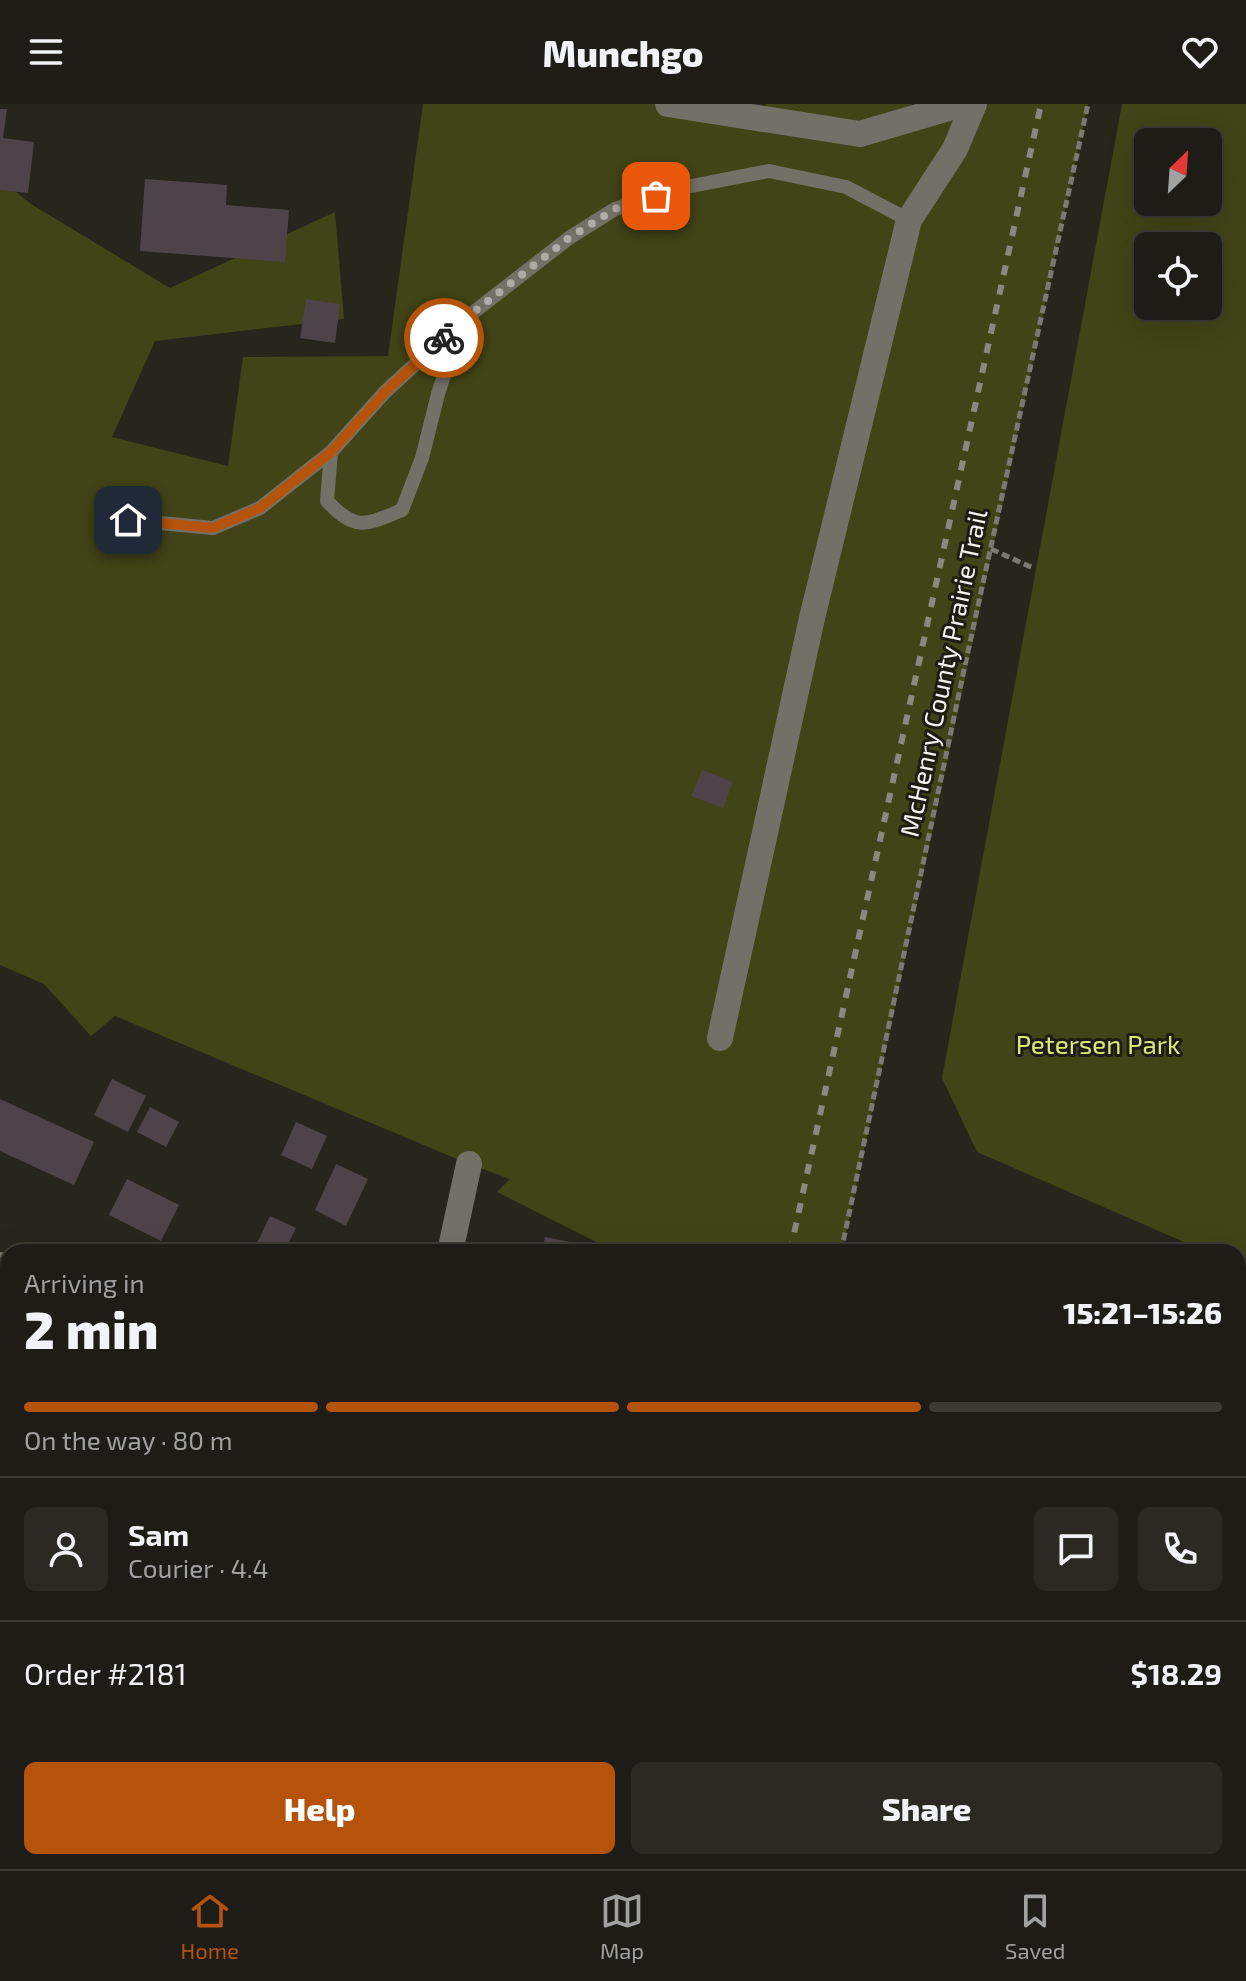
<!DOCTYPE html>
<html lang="en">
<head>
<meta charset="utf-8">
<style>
  body { margin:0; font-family:"Exo 2",sans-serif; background:#2a2923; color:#f1f3f6; height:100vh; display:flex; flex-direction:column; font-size:30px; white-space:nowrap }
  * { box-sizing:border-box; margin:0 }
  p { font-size:26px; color:#a0a1a1 }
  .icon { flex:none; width:44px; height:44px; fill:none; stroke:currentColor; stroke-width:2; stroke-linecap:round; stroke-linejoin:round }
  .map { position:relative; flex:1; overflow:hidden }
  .side { position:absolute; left:0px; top:1140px; width:1246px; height:626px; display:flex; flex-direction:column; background:#1d1c16; border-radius:24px 24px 0 0; box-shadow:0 8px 32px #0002,0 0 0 2px #3b3a35 }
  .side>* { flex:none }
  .needle { width:52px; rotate:25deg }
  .controls { position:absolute; left:1134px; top:24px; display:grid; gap:16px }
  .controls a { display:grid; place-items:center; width:88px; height:88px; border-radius:12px; background:#1d1c16; box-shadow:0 8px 32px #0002,0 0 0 2px #3b3a35; font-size:40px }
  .pin { position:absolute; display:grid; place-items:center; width:68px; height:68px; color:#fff; margin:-34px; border-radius:16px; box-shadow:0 4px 12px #0006 }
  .courier { position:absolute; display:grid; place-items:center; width:80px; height:80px; margin:-40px; border:6px solid #b45309; border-radius:50%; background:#fff; color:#222; box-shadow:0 2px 10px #0007 }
  .headline em { font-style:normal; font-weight:800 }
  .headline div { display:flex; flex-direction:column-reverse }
  .headline { display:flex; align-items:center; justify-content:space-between; height:136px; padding:0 24px }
  h1 { font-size:52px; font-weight:800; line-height:60px }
  .bar { display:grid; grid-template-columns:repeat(4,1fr); gap:12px 8px; align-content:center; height:96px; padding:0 24px }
  .bar i { height:10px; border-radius:6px; background:#3b3a35 }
  .bar .active { background:#b45309 }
  .bar p { grid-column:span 4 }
  .line { display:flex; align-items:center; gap:20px; padding:0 24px; border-top:2px solid #3b3a35 }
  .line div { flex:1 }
  .round { display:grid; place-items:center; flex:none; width:84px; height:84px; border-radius:12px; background:#2a2923 }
  .primary-button { display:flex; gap:16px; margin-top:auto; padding:16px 24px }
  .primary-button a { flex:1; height:92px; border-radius:12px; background:#b45309; color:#fff; font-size:32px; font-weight:800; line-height:92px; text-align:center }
  .primary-button a+a { background:#2a2923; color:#f1f3f6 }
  header { display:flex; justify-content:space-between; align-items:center; height:104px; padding:0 24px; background:#1d1c16; font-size:36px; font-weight:800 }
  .tabs { display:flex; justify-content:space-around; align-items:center; height:112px; border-top:2px solid #3b3a35; background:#1d1c16; font-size:22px; color:#a0a1a1 }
  .tabs a { display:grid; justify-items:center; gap:4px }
  .tabs .active { color:#b45309 }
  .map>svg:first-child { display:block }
</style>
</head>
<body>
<header><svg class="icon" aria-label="menu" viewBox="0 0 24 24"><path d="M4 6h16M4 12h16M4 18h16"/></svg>Munchgo<svg class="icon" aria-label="heart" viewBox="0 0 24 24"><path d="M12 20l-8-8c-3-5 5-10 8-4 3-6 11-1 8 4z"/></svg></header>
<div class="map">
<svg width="1246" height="1765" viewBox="0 0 1246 1765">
  <rect width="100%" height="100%" fill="#27261d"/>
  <path fill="#414416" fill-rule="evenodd" d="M423 0H668L760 14 766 0H911L924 11 962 0H1088L842 1148H616L497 1088 510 1075 469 1060 115 912 91 932 44 880 0 861V75L31 100 170 184 335 108 344 215 155 237 112 333 228 362 243 253 388 252Z
    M1122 0H1246V1165L1238 1161V1148H1207L977 1048 942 974ZM1148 38H1208V98H1148ZM1148 142H1208V202H1148Z"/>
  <path fill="#4d4449" d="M0 5H7L3 34 34 38 28 89 0 86Z
    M145 75 227 81 226 101 289 106 285 158 140 147Z
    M306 195 340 200 335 239 300 234Z
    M702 666 733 678 723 704 691 692Z
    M112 975 146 992 128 1028 94 1011Z
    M0 995 94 1038 74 1081 0 1047Z
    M150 1003 179 1018 166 1043 137 1028Z
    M296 1018 327 1032 312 1065 281 1051Z
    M336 1060 368 1075 346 1122 315 1106Z
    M127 1075 179 1101 161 1137 109 1111Z
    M270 1112 296 1124 284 1148H275L257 1139Z
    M545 1133 585 1141 583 1148H542Z
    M0 1252 8 1255V1262L0 1280Z
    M8 1549V1586L0 1582V1566Z
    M0 1752 8 1756V1758H13L28 1765H0Z
    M400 1758H446L444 1765H398Z"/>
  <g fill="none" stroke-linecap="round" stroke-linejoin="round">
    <path stroke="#7b7a72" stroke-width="5" stroke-dasharray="8 4" stroke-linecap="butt" d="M991 445 1033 464
      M841 1148 965 561 1088 0
      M705 1765 707 1758"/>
    <path stroke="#737167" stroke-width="14" d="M331 348 327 397C356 428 366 421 402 406L422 354 438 290 461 218
      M128 416 213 424 260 404 331 348 385 288 461 218 569 134 615 105 676 85 769 67 846 83 909 116"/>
    <path stroke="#737167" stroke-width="26" d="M668 0 860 30 962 0
      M720 934 812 514 909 116 955 45 974 0
      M450 1148 469 1060
      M0 1161 8 1165
      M0 1681 8 1685
      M171 1758 186 1765
      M312 1765 313 1758"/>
    <path stroke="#8a8981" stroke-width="6" stroke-dasharray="10 10" stroke-linecap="butt" d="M790 1148 1041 0
      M654 1765 655 1758"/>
  </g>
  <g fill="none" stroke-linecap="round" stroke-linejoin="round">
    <path stroke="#adaca5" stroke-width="8" stroke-dasharray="0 14.4" d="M444 234 461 218 569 134 615 105 656 92"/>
    <path stroke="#b45309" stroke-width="10" d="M128 416 213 424 260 404 331 348 385 288 444 234"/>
  </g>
  <g text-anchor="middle" stroke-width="6" stroke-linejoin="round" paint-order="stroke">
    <g font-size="26" fill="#f5f4ee" stroke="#1e1c14">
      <text transform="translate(944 569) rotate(-78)" y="9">McHenry County Prairie Trail</text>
    </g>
    <g font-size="26" fill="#dee877" stroke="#1e1c14">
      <text x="1098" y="950">Petersen Park</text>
    </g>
  </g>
</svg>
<div class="controls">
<a><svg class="needle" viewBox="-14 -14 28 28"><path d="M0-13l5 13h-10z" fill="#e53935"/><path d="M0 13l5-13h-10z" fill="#a0a1a1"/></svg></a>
<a><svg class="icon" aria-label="locate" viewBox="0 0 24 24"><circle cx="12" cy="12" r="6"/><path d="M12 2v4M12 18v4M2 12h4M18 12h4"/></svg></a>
</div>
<div class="pin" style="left:656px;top:92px;background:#ea580c"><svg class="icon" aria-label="bag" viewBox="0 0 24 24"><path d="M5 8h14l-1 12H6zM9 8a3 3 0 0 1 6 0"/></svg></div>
<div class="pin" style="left:128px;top:416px;background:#1f2937"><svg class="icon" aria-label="home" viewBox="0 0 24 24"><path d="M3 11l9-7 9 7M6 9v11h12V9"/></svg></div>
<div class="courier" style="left:444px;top:234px"><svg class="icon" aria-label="bike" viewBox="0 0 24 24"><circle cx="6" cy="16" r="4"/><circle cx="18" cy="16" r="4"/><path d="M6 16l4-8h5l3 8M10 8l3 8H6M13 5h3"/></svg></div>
<section class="side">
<div class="headline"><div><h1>2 min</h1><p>Arriving in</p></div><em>15:21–15:26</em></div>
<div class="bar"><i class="active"></i><i class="active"></i><i class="active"></i><i></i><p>On the way · 80 m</p></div>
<div class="line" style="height:144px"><a class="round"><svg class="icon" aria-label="person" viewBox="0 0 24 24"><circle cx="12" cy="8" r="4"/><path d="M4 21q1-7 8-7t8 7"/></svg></a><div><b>Sam</b><p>Courier · 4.4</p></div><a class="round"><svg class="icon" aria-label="chat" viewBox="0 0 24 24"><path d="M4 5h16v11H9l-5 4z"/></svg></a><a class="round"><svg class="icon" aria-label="phone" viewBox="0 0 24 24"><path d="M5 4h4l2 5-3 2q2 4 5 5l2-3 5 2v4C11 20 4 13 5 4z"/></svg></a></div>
<div class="line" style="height:104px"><div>Order #2181</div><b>$18.29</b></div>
<div class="primary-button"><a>Help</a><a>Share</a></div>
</section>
</div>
<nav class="tabs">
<a class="active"><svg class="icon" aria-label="home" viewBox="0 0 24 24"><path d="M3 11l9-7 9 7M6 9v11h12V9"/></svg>Home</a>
<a><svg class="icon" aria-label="map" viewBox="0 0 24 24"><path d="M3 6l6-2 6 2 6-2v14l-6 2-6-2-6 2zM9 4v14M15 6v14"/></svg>Map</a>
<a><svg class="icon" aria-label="saved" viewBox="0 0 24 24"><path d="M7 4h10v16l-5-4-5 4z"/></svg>Saved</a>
</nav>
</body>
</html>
